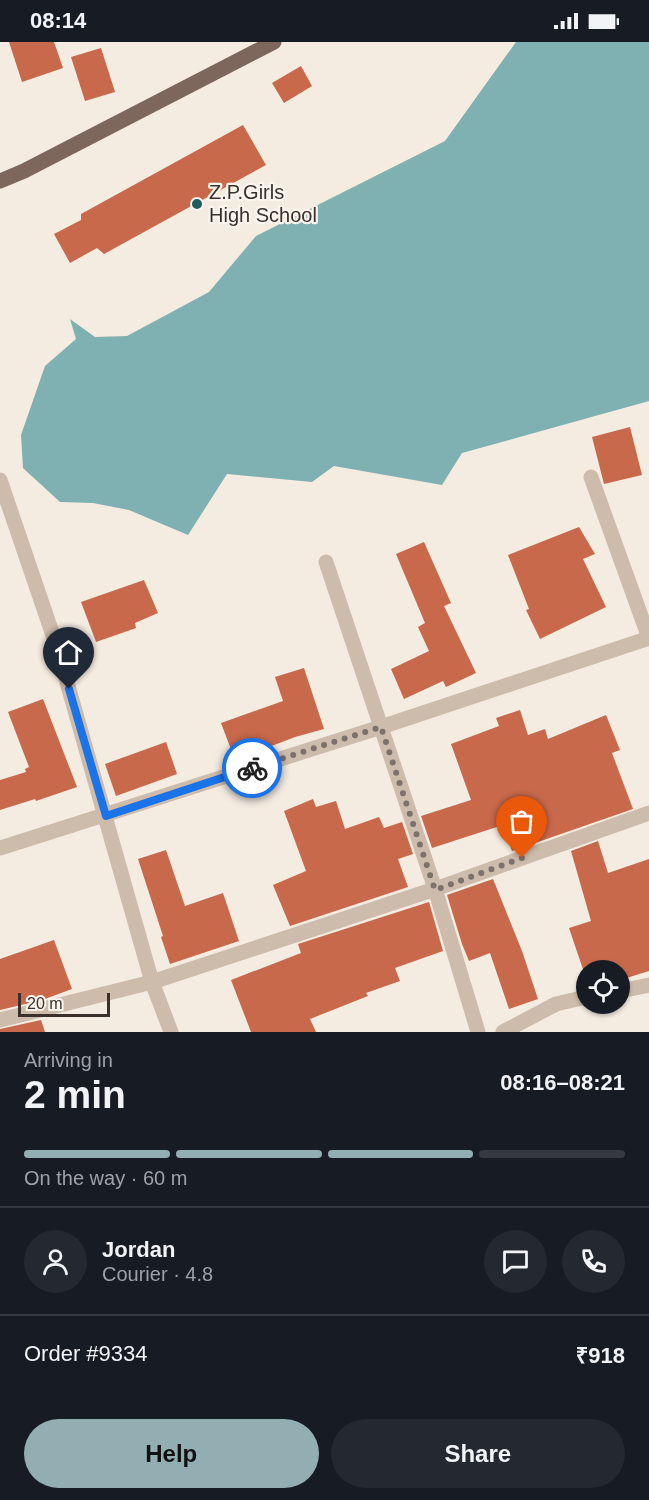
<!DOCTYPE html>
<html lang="en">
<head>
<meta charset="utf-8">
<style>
  body { margin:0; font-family:Arial,sans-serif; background:#242831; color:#f1f3f6; height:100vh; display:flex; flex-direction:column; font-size:22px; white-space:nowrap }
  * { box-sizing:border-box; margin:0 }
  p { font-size:20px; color:#9ea1a6 }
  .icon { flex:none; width:33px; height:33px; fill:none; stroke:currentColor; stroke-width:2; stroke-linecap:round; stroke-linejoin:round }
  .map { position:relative; height:990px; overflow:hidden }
  .panel { display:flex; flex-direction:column; background:#171b24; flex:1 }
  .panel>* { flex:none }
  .tools { position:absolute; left:576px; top:918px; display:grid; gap:12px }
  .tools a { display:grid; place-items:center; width:54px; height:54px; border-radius:50%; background:#171b24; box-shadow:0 2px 4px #0004; font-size:30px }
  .scale { position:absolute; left:18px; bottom:15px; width:92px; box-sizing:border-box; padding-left:6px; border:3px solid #3b302b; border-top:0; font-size:16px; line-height:21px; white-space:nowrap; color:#3b302b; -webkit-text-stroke:4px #fbf5ee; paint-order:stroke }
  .pin { position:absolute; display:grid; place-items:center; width:51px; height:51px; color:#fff; margin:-62px -26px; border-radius:50% 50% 50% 0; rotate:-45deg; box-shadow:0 0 6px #0007 }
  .pin .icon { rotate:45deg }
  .courier { position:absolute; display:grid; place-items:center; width:60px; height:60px; margin:-30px; border:4px solid #1a73e8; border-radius:50%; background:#fff; color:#222; box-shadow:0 2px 8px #0007 }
  .overview em { font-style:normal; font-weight:700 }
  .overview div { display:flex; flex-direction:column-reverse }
  .overview { display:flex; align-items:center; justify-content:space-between; height:102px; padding:0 24px }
  h1 { font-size:39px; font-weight:700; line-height:45px }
  .bar { display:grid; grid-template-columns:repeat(4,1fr); gap:9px 6px; align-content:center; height:72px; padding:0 24px }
  .bar i { height:8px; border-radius:4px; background:#363941 }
  .bar .on { background:#92aeb2 }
  .bar p { grid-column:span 4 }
  .line { display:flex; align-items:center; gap:15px; padding:0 24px; border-top:2px solid #363941 }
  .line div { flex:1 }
  .round { display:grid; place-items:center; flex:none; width:63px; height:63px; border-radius:32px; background:#242831 }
  .button { display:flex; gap:12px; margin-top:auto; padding:12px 24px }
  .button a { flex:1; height:69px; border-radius:36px; background:#92aeb2; color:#111; font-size:24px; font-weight:700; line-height:69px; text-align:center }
  .button a+a { background:#242831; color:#f1f3f6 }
  .status { display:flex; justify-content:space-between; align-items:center; height:42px; padding:0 30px; background:#171b24; direction:ltr }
  .status svg { height:16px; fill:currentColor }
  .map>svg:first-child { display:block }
</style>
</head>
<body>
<div class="status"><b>08:14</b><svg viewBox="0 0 49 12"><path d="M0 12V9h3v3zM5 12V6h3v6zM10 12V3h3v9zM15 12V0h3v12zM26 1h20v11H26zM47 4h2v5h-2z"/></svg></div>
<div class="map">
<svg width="649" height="990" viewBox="0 0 649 990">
  <rect width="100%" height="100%" fill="#f4ebe1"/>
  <path fill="#7fb0b2" d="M516 0H649V359L462 411 442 443 334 424 312 440 227 432 188 493 129 468 93 461 60 460 23 426 21 393 45 324 76 297 70 277 95 295 127 294 209 250 256 194 445 99Z"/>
  <path fill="#c8694b" d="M9 0H54L63 26 22 40Z
    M101 6 115 50 85 59 71 15Z
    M301 24 312 44 284 61 272 41Z
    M243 83 266 123 104 212 97 206 70 221 54 192 81 178V172Z
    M630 385 642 433 604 442 592 395Z
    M579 485 595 512 583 517 606 565 540 597 526 568 529 567 508 513Z
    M424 500 451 561 444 564 476 631 446 645 443 639 404 657 391 627 429 609 418 585 425 581 396 512Z
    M144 538 158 571 135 581 136 586 96 600 81 560Z
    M304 626 324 687 295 695 235 718 221 681 283 659 275 635Z
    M43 657 77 745 36 759 35 757 0 768V738L26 730 25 727 29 725 8 670Z
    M520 668 528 693 545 687 548 697 606 673 620 708 612 711 633 767 512 809 503 783 432 806 421 774 471 758 451 702 499 684 496 676Z
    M166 700 177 732 116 754 105 722Z
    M313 757 316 765 336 759 345 787 379 775 384 786 402 780 413 812 398 817 408 845 290 884 273 843 306 829 284 769Z
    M598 799 608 831 649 817V929L620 938V928H586V936L569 886 591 879 571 809Z
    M166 808 185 864 223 851 239 899 170 922 161 895 163 894 138 817Z
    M493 837 522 909 538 957 509 967 490 911 469 919 462 902 447 853Z
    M429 860 443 909 395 926 400 939 366 951 368 954 310 977 316 990H251L231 938 301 911 298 902Z
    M54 898 72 947 42 958 0 968V917Z
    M41 978 45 990H0V987Z"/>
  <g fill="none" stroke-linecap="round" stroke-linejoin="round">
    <path stroke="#cdbbac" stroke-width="15" d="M591 435 649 596
      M0 438 57 605 152 940 171 990
      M326 520 435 847 478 990
      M0 806 381 685 649 596
      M620 949 649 943
      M0 978 152 940 435 847 649 771
      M503 990 556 962 586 955"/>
    <path stroke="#7d675c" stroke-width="15" d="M0 139 24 129 274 0"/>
  </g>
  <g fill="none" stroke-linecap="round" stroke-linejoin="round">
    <path stroke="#7c716b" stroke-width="6" stroke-dasharray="0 10.8" d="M252 726 381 685 435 848 522 816"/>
    <path stroke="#1a73e8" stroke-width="8" d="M69 647 106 774 252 726"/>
  </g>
  <circle fill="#1f5a5e" stroke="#fbf5ee" stroke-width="2" cx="197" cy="162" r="6"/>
  <g text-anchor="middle" stroke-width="4.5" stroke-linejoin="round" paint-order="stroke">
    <g font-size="20" fill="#3b302b" stroke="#fbf5ee" text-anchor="start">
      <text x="209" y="157">Z.P.Girls<tspan x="209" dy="23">High School</tspan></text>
    </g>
  </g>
</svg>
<div class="tools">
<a><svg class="icon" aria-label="locate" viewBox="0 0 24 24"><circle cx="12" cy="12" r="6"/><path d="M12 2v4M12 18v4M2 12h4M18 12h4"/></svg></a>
</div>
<div class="scale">20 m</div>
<div class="pin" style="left:522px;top:816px;background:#ea580c"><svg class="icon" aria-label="bag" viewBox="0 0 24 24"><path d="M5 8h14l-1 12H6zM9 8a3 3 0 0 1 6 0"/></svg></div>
<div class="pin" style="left:69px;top:647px;background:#1f2937"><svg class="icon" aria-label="home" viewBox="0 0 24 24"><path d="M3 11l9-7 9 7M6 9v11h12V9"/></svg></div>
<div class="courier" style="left:252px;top:726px"><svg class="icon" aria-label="bike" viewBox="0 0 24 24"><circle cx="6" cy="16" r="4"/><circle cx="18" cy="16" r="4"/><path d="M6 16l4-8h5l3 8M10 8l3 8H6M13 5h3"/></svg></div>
</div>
<section class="panel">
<div class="overview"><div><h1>2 min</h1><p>Arriving in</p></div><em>08:16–08:21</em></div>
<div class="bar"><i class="on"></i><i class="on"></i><i class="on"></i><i></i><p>On the way · 60 m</p></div>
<div class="line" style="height:108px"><a class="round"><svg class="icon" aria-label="person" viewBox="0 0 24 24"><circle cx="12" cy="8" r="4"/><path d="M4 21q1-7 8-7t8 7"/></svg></a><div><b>Jordan</b><p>Courier · 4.8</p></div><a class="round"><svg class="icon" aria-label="chat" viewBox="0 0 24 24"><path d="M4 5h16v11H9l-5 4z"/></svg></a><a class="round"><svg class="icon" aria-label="phone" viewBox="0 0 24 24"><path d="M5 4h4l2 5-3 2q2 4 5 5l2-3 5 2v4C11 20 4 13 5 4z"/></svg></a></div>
<div class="line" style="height:78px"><div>Order #9334</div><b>₹918</b></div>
<div class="button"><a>Help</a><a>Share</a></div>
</section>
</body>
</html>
